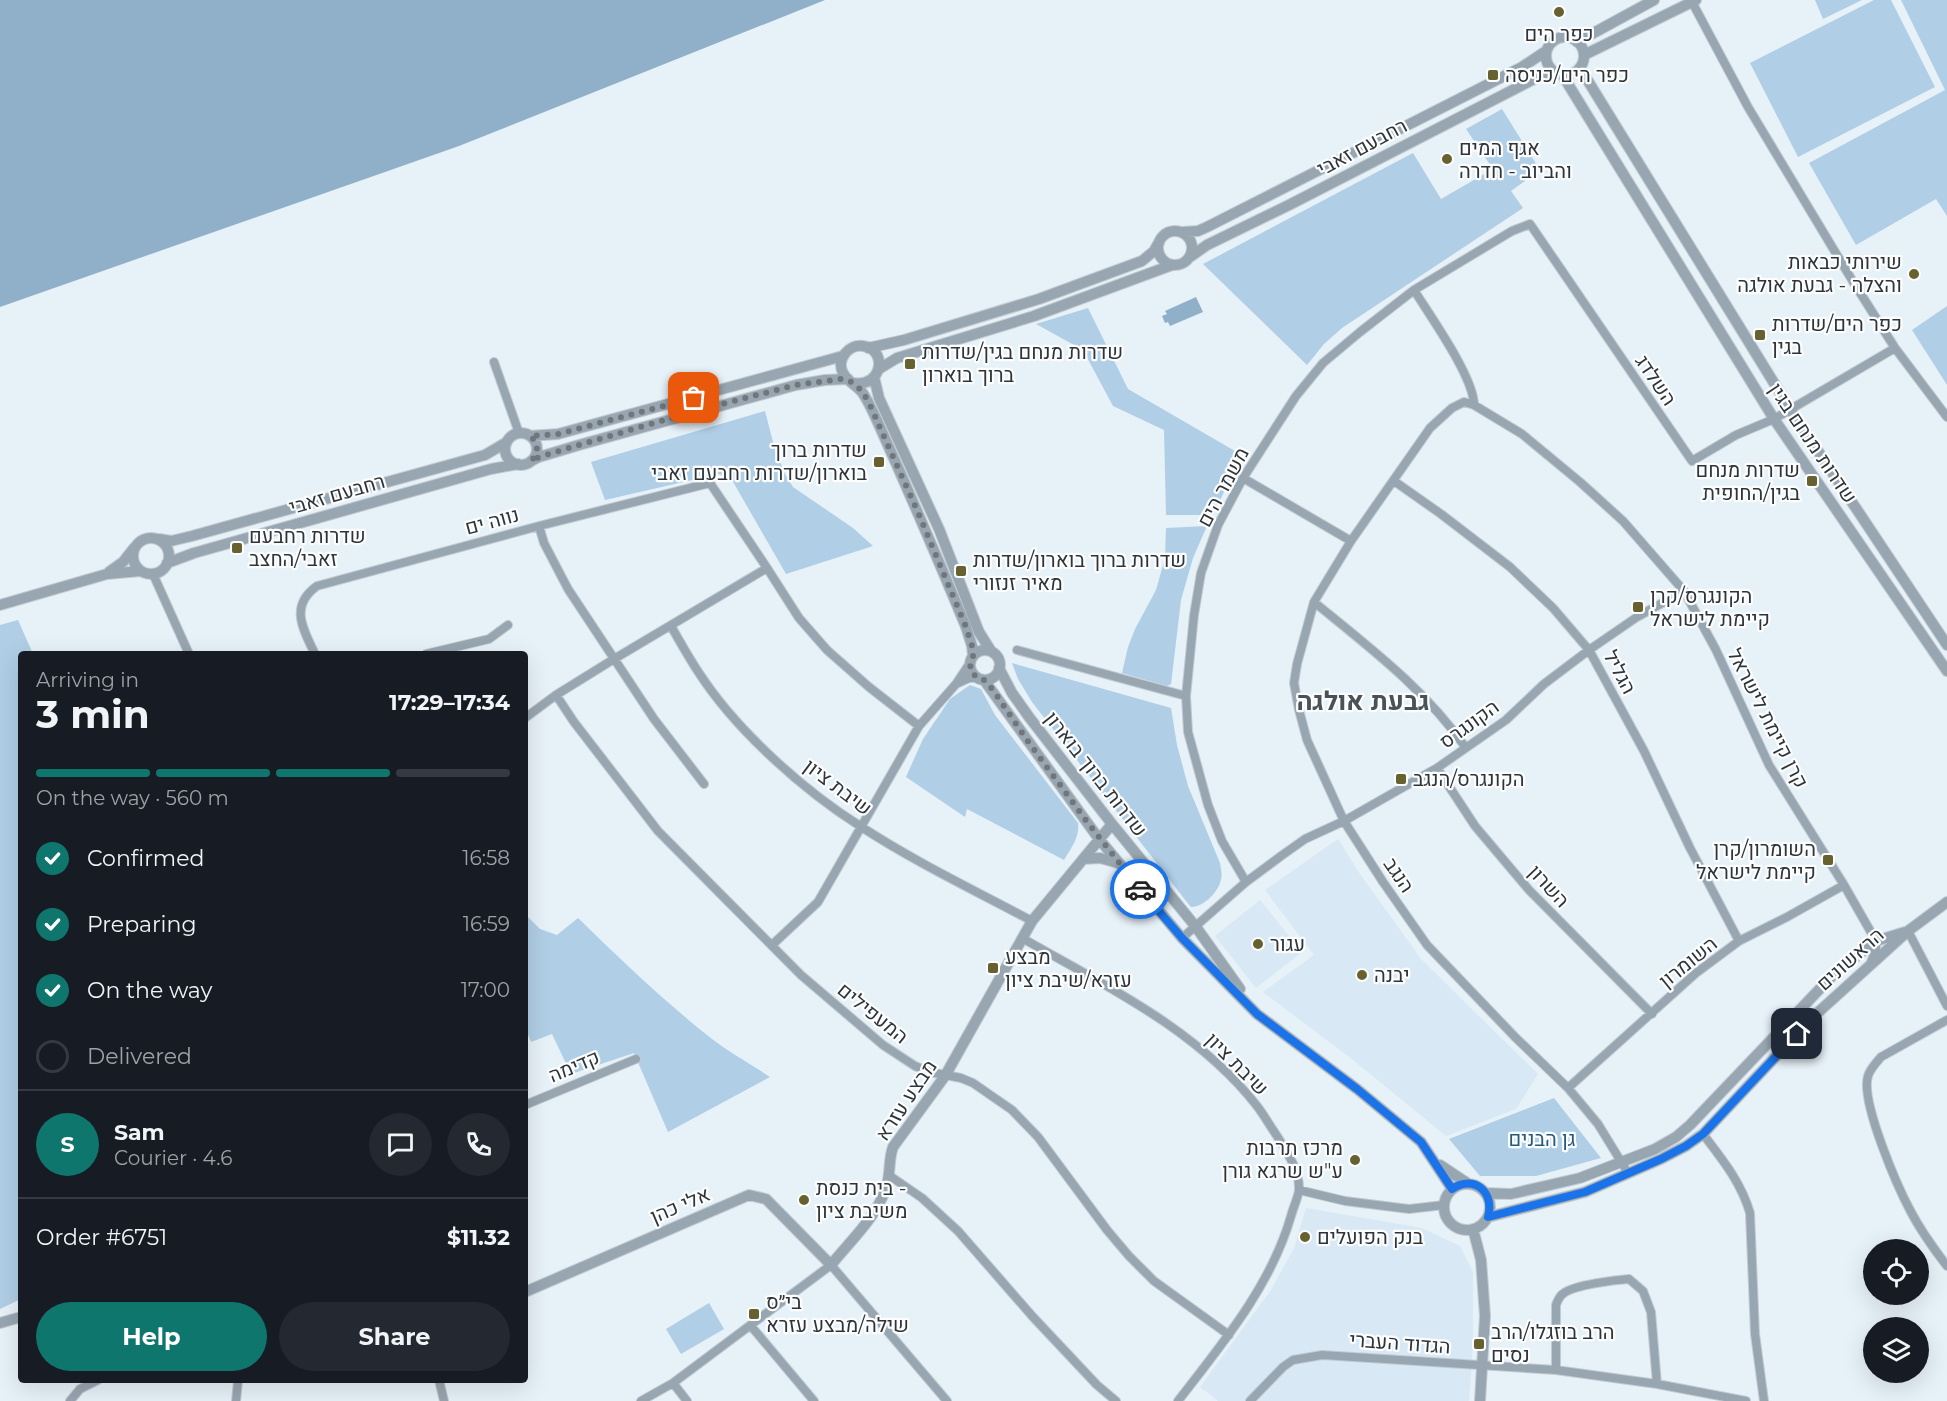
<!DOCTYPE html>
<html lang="en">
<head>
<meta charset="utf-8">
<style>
  body { margin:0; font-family:Montserrat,Heebo,sans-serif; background:#242831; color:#f1f3f6; height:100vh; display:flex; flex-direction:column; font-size:22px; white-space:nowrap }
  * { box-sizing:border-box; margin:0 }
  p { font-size:20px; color:#9ea1a6 }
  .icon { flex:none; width:33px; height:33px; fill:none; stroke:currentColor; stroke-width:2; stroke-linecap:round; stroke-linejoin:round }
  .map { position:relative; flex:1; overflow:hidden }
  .drawer { position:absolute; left:18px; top:651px; width:510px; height:732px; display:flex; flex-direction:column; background:#171b24; border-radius:6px; box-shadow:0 6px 24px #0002 }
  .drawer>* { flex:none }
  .fabs { position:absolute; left:1863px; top:1239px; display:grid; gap:12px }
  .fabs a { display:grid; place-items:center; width:66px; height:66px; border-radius:50%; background:#171b24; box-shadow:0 6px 24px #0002; font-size:30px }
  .pin { position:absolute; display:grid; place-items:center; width:51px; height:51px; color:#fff; margin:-26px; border-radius:12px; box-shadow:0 3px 9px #0006 }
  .courier { position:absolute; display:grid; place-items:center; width:60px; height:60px; margin:-30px; border:4px solid #1a73e8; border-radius:50%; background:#fff; color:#222; box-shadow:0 2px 8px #0007 }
  .summary em { font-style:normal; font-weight:700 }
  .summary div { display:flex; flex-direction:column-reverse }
  .summary { display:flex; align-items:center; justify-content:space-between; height:102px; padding:0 18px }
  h1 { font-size:39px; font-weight:700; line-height:45px }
  .bar { display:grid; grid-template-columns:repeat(4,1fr); gap:9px 6px; align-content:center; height:72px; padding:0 18px }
  .bar i { height:8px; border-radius:4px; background:#363941 }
  .bar .selected { background:#0f766e }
  .bar p { grid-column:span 4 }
  .line { display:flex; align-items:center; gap:15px; padding:0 18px; border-top:2px solid #363941 }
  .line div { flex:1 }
  .round { display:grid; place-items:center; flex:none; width:63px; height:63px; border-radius:32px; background:#242831 }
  ol { padding:0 18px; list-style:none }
  li { display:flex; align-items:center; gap:18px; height:66px }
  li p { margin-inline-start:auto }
  li .icon { padding:6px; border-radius:50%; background:#0f766e; color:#fff; stroke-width:4 }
  li:last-child { color:#9ea1a6 }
  li i { width:33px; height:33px; border:3px solid #363941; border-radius:50% }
  .button { display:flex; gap:12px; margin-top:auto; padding:12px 18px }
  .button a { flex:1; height:69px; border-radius:36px; background:#0f766e; color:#fff; font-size:24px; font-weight:700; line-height:69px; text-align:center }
  .button a+a { background:#242831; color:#f1f3f6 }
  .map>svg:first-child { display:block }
</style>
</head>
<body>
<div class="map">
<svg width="1947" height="1401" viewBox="0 0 1947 1401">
  <rect width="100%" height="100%" fill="#e7f1f8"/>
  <path fill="#d8e8f5" d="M1338 839 1360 874 1421 959 1538 1074 1516 1109 1446 1136 1353 1060 1263 992 1314 955 1265 890Z
    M1260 900 1302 952 1256 988 1215 936Z
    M1306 1208 1422 1228 1460 1246 1473 1272V1345L1469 1401H1218L1200 1387 1271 1290 1294 1248Z"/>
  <path fill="#b0cee5" d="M1815 0H1862L1823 19Z
    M1874 0H1891L1935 87 1798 157 1750 63Z
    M1901 0H1947V216L1936 199 1856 245 1809 163 1945 90Z
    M1502 109 1540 170 1511 191 1523 208 1342 328 1324 344 1307 365 1203 264 1413 153 1441 199 1493 169 1466 129Z
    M1947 306V385L1912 330Z
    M1088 308 1128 389 1247 458 1224 492 1213 515H1166L1164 430 1113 406 1083 350 1036 324Z
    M765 411 774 446 785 474 793 487 853 528 873 546 786 574 732 480 725 476 718 474 605 500 591 462Z
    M1207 526 1193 558 1181 600 1171 684 1167 686 1122 673 1128 647 1135 629 1156 590 1165 558 1166 528Z
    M18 620 33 654H21V1299L0 1309V625Z
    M1012 663 1171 708 1177 745 1188 786 1220 863C1221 870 1223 876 1220 883 1216 894 1203 907 1191 907L1186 901 1032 702 1018 679Z
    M970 685 981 689 995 715 1078 823C1080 837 1071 848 1064 860L967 809 965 817 906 777 923 739 950 699Z
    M525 914 540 929 557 935 578 918C621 960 665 1002 712 1039 730 1053 751 1064 770 1077L668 1132 634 1053 571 1074 552 1034 531 1042 525 1027Z
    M1554 1098 1601 1158 1536 1176H1480L1449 1139Z
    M709 1303 724 1329 681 1354 666 1329Z"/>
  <path fill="#90b0c9" d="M0 0H825L459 146 0 307Z
    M1196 297 1203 312 1170 326 1168 322 1165 323 1162 316 1167 314 1165 311Z"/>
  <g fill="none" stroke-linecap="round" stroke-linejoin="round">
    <defs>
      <path id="minor" d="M1692 2 1748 107 1852 280 1895 348 1947 417
        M1414 290C1430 316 1474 377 1474 405
        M494 362 519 433
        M1243 478 1351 541
        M1394 481 1441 514 1510 567 1553 608 1589 650 1644 751 1690 848 1739 941
        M539 526 544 543 568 589 654 719 704 784
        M153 574 189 654
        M1314 602C1369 647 1425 689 1466 748
        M671 626C680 642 689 658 699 673 736 730 803 790 860 826 915 862 974 890 1032 921
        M1017 650 1186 696
        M315 654C303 629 289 606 317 586L539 526 710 483 767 568 799 618 827 650 869 687 919 726
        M426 654 489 639 508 625
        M956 684 970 663
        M556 695 574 722 658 831 801 975 883 1045 915 1066 930 1072 961 1078 973 1083 1012 1110 1038 1137 1107 1230 1129 1256 1154 1281 1229 1335
        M525 718 556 695 614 659 767 568
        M1437 768 1475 826 1529 890 1652 1014
        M1246 882 1222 841 1208 805 1188 732 1186 696 1194 615 1201 573 1218 525 1243 478 1296 396 1323 363 1360 332 1414 290 1512 231 1530 224 1692 461 1736 435 1774 419 1895 348
        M1908 931 1947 1006
        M1022 938C1104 985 1197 1029 1257 1106 1264 1115 1270 1126 1277 1136 1287 1152 1300 1171 1299 1190 1298 1198 1293 1208 1291 1216 1271 1286 1222 1344 1178 1401
        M1182 938 1246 882 1281 856 1305 839 1344 821 1437 768 1506 720 1544 684 1589 650 1637 617 1684 591
        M772 945 818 902 919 726 956 684 969 678H977
        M1947 1020 1881 1057C1876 1063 1870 1069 1868 1076 1860 1101 1898 1188 1911 1212 1921 1231 1934 1249 1947 1266
        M1568 1088 1696 973 1739 941 1787 917 1844 885
        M525 1105 636 1059
        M1703 1134C1722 1159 1741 1182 1750 1213L1755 1334 1764 1401
        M1628 1173 1598 1124 1568 1088 1515 1037 1427 945 1383 882 1344 821 1307 740 1299 710 1294 683 1297 664 1314 602 1351 541 1430 428 1452 408 1464 402 1474 405 1522 434 1580 482 1623 521 1684 591 1716 650 1769 765 1844 885 1876 941V949L1871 962
        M890 1176 922 1198 958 1231 1033 1317 1097 1385 1116 1401
        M1299 1190 1345 1201 1409 1209 1444 1205
        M751 1326 814 1401
        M1556 1370V1305C1558 1300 1559 1296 1564 1293 1575 1285 1614 1280 1629 1279L1643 1291 1651 1312 1657 1384
        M439 1380 444 1401
        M673 1383 687 1401
        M70 1401 80 1389 98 1380
        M236 1401 238 1381
        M641 1401 673 1383 831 1265 947 1401
        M1250 1401 1283 1367 1293 1360 1322 1355 1556 1370 1657 1384 1746 1401"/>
      <path id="tertiary" d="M1546 56a19 19 0 1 1 38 0a19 19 0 1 1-38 0Z
        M1577 42 1654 0
        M1584 55 1696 0
        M1580 68 1790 409 1947 645
        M1563 76 1774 419 1947 671
        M1158 248a17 17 0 1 1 34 0a17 17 0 1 1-34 0Z
        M1183 232 1198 231 1207 227 1522 67 1546 51
        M1190 257 1207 245 1291 204 1540 76 1554 72
        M868 348 904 340 1039 299 1142 261 1154 251 1158 244
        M879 369 897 358 1034 316 1172 265
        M874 377 879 398 939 529 979 632 991 651
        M853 383C883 388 888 349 863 346 848 344 836 360 843 373 847 381 856 385 862 392 869 402 874 414 879 425 909 492 938 559 966 627L972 646 973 656
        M505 449a16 16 0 1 1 32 0a16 16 0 1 1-32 0Z
        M530 436 558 434 843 356
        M531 461 539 457 579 445 796 385 825 380 848 379
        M133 556a18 18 0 1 1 36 0a18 18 0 1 1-36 0Z
        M159 539 171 541 192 536 485 455 507 442
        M167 563 194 553 491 469 518 464
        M109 572 123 562 134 548
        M0 605 107 574 141 571
        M970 665a15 15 0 1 1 30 0a15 15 0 1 1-30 0Z
        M999 668 1012 693 1029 717 1112 824 1196 927 1240 989
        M984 680 1099 839 1182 938 1257 1014 1357 1089 1421 1142 1452 1189
        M1083 859 1100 858 1118 863
        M1440 1165 1467 1183
        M1444 1207a23 23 0 1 1 46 0a23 23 0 1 1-46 0Z
        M1486 1193 1511 1194 1580 1178 1655 1149 1676 1137 1690 1125 1834 974 1876 941 1905 932
        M1488 1217 1585 1192 1661 1159 1686 1146 1703 1134 1813 1017 1908 931 1947 902
        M1473 1229 1481 1260 1485 1316 1480 1401
        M525 1292 749 1195 766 1199 831 1265C850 1241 876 1218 886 1188 891 1174 888 1161 893 1147L945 1076 1032 921 1112 824
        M0 1323 21 1317"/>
    </defs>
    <use href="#minor" stroke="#c2cbd1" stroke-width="10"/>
    <use href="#tertiary" stroke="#c2cbd1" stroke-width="12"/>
    <use href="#minor" stroke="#98a6b1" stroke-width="8"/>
    <use href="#tertiary" stroke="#98a6b1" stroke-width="10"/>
  </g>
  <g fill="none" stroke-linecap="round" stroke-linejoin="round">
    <path stroke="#70767b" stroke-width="6" stroke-dasharray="0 10.8" d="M694 398 558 434 530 436C539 443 539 453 531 461L539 457 579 445 699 410 796 385 841 379C861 380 870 405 877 421L917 510 966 627 972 646 973 656 970 663 971 672 979 679 984 680 993 690 1027 740 1088 823 1140 889"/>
    <path stroke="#1a73e8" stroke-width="8" d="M1140 889 1182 938 1257 1014 1357 1089 1421 1142 1452 1189C1474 1174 1495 1192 1488 1217L1585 1192 1661 1159 1686 1146 1703 1134 1797 1034"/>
  </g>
  <g fill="#66612e" stroke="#fbfdfe" stroke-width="2">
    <circle cx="1559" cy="12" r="6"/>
    <rect x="1487" y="69" width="12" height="12" rx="3"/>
    <circle cx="1447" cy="159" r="6"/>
    <circle cx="1914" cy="274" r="6"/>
    <rect x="1754" y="329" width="12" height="12" rx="3"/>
    <rect x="904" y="358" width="12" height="12" rx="3"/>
    <rect x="873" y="456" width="12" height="12" rx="3"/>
    <rect x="1806" y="475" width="12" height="12" rx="3"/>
    <rect x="231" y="542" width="12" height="12" rx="3"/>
    <rect x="955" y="565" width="12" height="12" rx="3"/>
    <rect x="1632" y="601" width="12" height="12" rx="3"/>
    <rect x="1395" y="773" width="12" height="12" rx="3"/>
    <rect x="1822" y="854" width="12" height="12" rx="3"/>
    <circle cx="1258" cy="944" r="6"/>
    <rect x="987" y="962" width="12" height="12" rx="3"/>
    <circle cx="1362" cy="975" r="6"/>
    <circle cx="1355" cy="1160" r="6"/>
    <circle cx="804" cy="1200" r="6"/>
    <circle cx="1305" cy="1237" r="6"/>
    <rect x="748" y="1308" width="12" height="12" rx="3"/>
    <rect x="1473" y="1338" width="12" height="12" rx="3"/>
  </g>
  <g text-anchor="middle" stroke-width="4.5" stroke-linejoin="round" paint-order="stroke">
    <g font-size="20" fill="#303437" stroke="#fbfdfe" text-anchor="start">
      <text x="1559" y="41" text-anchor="middle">כפר הים</text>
      <text x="1505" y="82">כפר הים/כניסה</text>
      <text x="1459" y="155">אגף המים<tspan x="1459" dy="23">והביוב - חדרה</tspan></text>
      <text x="1902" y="269" text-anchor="end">שירותי כבאות<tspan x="1902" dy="23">והצלה - גבעת אולגה</tspan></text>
      <text x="1772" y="331">כפר הים/שדרות<tspan x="1772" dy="23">בגין</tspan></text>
      <text x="922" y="359">שדרות מנחם בגין/שדרות<tspan x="922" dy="23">ברוך בוארון</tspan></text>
      <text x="867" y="457" text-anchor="end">שדרות ברוך<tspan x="867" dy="23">בוארון/שדרות רחבעם זאבי</tspan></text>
      <text x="1800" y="477" text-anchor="end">שדרות מנחם<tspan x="1800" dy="23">בגין/החופית</tspan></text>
      <text x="249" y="543">שדרות רחבעם<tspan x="249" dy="23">זאבי/החצב</tspan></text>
      <text x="973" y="567">שדרות ברוך בוארון/שדרות<tspan x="973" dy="23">מאיר זנזורי</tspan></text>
      <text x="1650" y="603">הקונגרס/קרן<tspan x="1650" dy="23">קיימת לישראל</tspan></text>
      <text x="1413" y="786">הקונגרס/הנגב</text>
      <text x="1816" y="856" text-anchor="end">השומרון/קרן<tspan x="1816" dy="23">קיימת לישראל</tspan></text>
      <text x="1270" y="951">עגור</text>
      <text x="1005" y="964">מבצע<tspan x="1005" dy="23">עזרא/שיבת ציון</tspan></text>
      <text x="1374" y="982">יבנה</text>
      <text x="1343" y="1155" text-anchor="end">מרכז תרבות<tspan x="1343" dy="23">ע"ש שרגא גורן</tspan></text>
      <text x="816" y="1195">בית כנסת -<tspan x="816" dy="23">משיבת ציון</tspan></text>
      <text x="1317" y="1244">בנק הפועלים</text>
      <text x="766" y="1309">בי״ס<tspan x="766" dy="23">שילה/מבצע עזרא</tspan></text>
      <text x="1491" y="1339">הרב בוזגלו/הרב<tspan x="1491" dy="23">נסים</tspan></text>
    </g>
    <g font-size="20" fill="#303437" stroke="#fbfdfe">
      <text transform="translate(1362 147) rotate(-28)" y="7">רחבעם זאבי</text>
      <text transform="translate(1656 380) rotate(56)" y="7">השלדג</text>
      <text transform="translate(1813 443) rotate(56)" y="7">שדרות מנחם בגין</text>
      <text transform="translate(1223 487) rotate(-62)" y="7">משמר הים</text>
      <text transform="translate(337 494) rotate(-16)" y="7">רחבעם זאבי</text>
      <text transform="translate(492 521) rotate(-15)" y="7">נווה ים</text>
      <text transform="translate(1620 672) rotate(62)" y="7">הגליל</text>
      <text transform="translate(1768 718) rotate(63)" y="7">קרן קיימת לישראל</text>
      <text transform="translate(1469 724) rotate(-36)" y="7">הקונגרס</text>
      <text transform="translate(1096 774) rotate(52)" y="7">שדרות ברוך בוארון</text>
      <text transform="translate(838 787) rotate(37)" y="7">שיבת ציון</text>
      <text transform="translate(1399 875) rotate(56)" y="7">הנגב</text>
      <text transform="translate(1549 886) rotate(47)" y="7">השרון</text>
      <text transform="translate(1850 959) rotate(-42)" y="7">הראשונים</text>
      <text transform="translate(1688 962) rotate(-39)" y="7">השומרון</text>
      <text transform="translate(873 1013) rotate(39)" y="7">המעפילים</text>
      <text transform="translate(1237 1064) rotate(45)" y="7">שיבת ציון</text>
      <text transform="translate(574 1066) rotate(-23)" y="7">קדימה</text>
      <text transform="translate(906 1100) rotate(-56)" y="7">מבצע עזרא</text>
      <text transform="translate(680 1205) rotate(-23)" y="7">אלי כהן</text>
      <text transform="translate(1400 1343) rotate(4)" y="7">הגדוד העברי</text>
    </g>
    <g font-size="20" fill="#265a7d" stroke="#fbfdfe">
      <text x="1542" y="1146">גן הבנים</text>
    </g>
    <g font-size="26" font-weight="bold" fill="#4a5258" stroke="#fbfdfe">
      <text x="1363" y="710">גבעת אולגה</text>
    </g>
  </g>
</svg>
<div class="fabs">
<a><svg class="icon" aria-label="locate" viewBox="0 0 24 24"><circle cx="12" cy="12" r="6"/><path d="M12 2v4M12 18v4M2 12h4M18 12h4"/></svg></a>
<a><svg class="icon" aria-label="layers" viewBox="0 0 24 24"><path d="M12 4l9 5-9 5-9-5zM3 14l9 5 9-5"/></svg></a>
</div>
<div class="pin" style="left:694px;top:398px;background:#ea580c"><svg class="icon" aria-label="bag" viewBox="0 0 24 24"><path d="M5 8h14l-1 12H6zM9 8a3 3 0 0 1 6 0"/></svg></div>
<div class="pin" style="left:1797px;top:1034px;background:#1f2937"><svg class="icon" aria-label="home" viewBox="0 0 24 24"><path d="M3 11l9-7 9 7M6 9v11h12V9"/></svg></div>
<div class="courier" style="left:1140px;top:889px"><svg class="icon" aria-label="car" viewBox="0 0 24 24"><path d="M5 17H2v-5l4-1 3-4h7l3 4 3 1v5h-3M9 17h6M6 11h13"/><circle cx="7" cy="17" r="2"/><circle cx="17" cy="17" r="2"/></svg></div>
<section class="drawer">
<div class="summary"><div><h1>3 min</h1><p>Arriving in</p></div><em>17:29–17:34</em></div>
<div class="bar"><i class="selected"></i><i class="selected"></i><i class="selected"></i><i></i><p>On the way · 560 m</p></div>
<ol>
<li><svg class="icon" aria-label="check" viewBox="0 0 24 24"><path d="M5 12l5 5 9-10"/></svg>Confirmed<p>16:58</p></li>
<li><svg class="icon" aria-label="check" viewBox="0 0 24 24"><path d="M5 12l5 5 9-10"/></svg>Preparing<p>16:59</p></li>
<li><svg class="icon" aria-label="check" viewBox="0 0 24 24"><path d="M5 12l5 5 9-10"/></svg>On the way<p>17:00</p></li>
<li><i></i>Delivered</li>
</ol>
<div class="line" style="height:108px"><b class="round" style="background:#0f766e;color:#fff">S</b><div><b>Sam</b><p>Courier · 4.6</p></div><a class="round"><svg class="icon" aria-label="chat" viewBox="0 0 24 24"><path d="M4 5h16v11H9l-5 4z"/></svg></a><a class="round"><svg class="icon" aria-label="phone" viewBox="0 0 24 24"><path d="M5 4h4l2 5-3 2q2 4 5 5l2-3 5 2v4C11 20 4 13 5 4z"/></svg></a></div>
<div class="line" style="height:78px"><div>Order #6751</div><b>$11.32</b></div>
<div class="button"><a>Help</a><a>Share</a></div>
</section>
</div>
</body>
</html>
